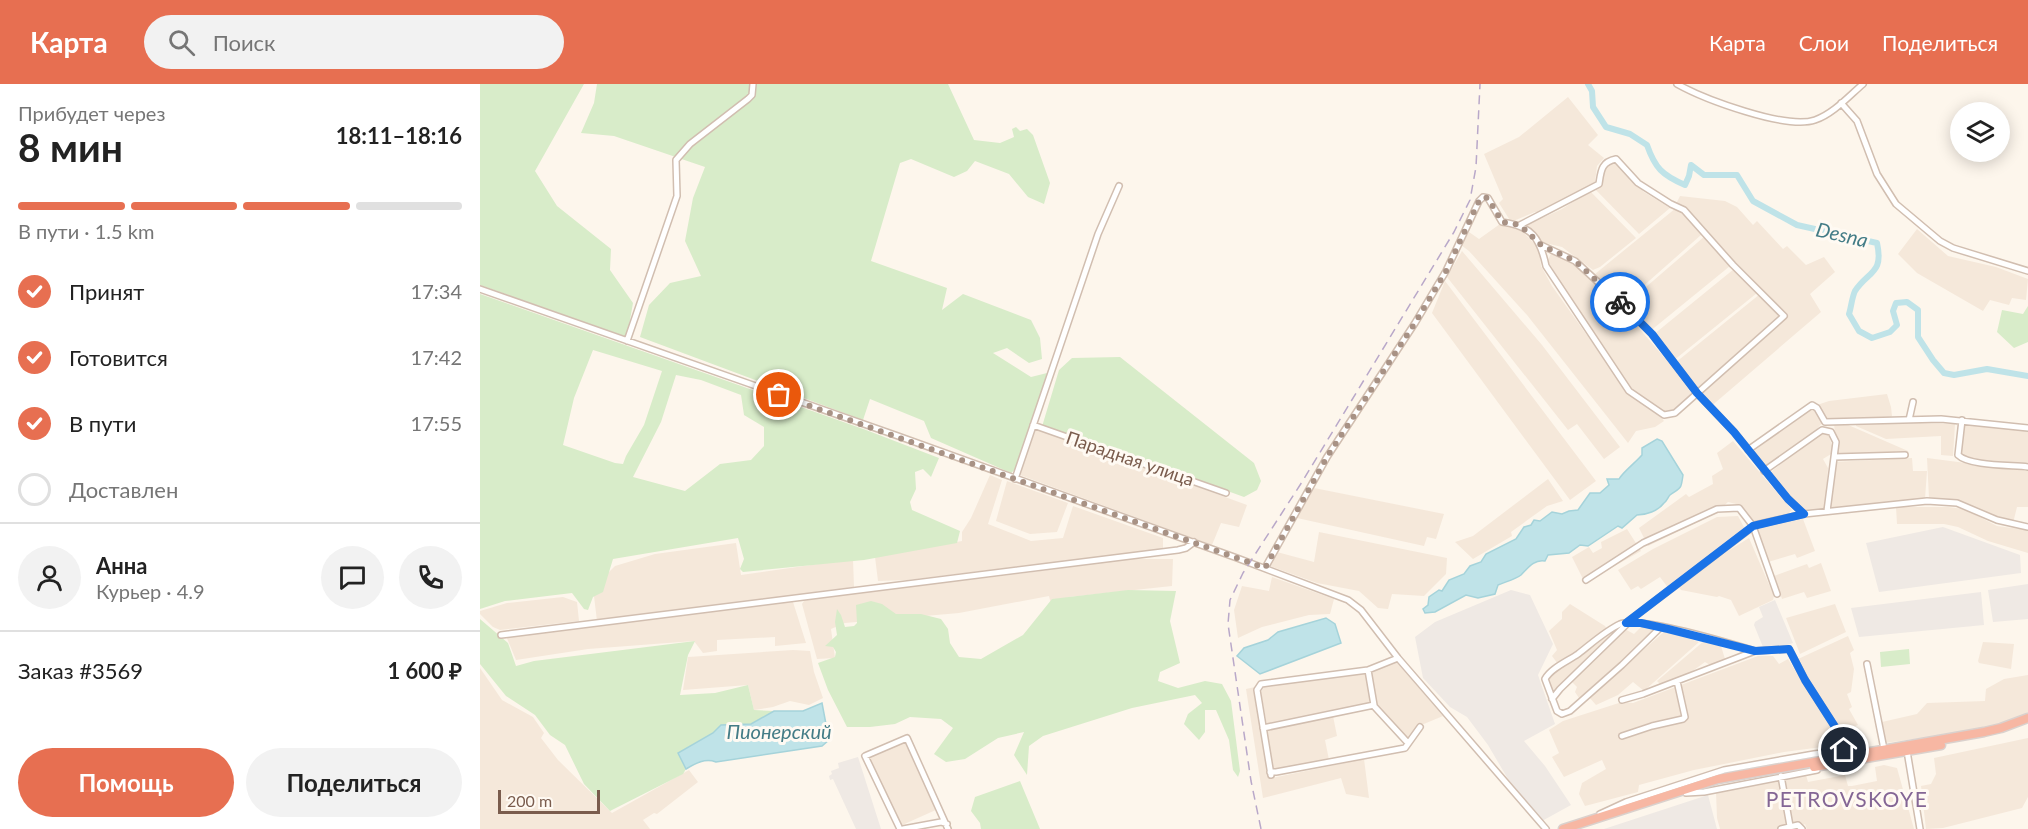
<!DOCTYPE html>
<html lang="ru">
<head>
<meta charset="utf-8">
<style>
  body { margin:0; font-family:Lato,sans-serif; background:#f2f2f2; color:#222; height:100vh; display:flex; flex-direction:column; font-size:22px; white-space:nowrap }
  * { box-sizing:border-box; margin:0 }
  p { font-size:20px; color:#767676 }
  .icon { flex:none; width:33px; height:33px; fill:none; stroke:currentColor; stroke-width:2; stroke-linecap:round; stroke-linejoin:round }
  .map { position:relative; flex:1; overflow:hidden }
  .details { display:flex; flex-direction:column; background:#fff; width:480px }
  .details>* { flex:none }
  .fabs { position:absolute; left:1470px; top:18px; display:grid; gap:12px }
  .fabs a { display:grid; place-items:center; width:60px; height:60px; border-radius:50%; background:#fff; box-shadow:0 3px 15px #0003; font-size:30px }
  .scale { position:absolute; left:18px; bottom:15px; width:102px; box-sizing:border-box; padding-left:6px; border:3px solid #7a5c4d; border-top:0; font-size:16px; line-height:21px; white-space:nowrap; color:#7a5c4d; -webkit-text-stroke:4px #fffaf3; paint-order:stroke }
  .pin { position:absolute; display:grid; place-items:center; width:51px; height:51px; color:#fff; margin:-26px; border:3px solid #fff; border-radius:50%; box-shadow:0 2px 6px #0007 }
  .courier { position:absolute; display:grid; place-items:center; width:60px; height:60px; margin:-30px; border:4px solid #1a73e8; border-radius:50%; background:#fff; color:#222; box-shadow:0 2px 8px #0007 }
  .headline em { font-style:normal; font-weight:700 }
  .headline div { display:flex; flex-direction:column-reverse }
  .headline { display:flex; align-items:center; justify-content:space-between; height:102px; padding:0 18px }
  h1 { font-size:39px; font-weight:700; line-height:45px }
  .bar { display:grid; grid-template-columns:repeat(4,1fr); gap:9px 6px; align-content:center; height:72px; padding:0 18px }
  .bar i { height:8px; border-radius:4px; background:#e0e0e0 }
  .bar .active { background:#e76f51 }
  .bar p { grid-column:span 4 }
  .line { display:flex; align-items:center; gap:15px; padding:0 18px; border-top:2px solid #e0e0e0 }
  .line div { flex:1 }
  .round { display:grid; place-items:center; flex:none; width:63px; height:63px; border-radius:32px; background:#f2f2f2 }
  ol { padding:0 18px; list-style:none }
  li { display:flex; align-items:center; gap:18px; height:66px }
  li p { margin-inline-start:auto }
  li .icon { padding:6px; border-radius:50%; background:#e76f51; color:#fff; stroke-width:4 }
  li:last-child { color:#767676 }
  li i { width:33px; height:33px; border:3px solid #e0e0e0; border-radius:50% }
  .button { display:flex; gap:12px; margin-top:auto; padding:12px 18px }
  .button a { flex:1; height:69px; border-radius:36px; background:#e76f51; color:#fff; font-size:24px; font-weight:700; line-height:69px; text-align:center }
  .button a+a { background:#f2f2f2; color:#222 }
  header { display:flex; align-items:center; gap:36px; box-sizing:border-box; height:84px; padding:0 30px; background:#e76f51; color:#fff }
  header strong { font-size:28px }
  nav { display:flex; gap:33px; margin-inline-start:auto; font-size:21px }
  .search { width:420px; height:54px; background:#f2f2f2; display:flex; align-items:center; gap:15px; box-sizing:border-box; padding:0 21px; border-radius:33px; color:#767676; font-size:22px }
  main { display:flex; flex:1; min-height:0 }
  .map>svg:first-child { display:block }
</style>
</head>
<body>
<header>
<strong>Карта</strong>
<div class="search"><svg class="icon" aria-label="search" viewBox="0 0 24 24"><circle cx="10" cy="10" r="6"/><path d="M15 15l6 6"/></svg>Поиск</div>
<nav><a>Карта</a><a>Слои</a><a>Поделиться</a></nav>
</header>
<main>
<section class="details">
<div class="headline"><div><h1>8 мин</h1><p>Прибудет через</p></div><em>18:11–18:16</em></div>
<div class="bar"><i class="active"></i><i class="active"></i><i class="active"></i><i></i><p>В пути · 1.5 km</p></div>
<ol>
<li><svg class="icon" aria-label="check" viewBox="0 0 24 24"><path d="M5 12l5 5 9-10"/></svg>Принят<p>17:34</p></li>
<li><svg class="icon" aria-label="check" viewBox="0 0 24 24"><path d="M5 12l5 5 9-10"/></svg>Готовится<p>17:42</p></li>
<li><svg class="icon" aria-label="check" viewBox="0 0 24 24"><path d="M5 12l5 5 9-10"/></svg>В пути<p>17:55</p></li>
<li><i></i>Доставлен</li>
</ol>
<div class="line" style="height:108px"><a class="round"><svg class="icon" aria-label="person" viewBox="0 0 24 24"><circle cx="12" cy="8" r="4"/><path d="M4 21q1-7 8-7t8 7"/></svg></a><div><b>Анна</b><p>Курьер · 4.9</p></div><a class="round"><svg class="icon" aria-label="chat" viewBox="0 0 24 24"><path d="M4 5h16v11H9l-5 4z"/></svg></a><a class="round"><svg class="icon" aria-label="phone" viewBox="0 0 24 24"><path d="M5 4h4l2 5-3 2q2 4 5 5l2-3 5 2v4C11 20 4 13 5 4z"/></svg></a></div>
<div class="line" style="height:78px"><div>Заказ #3569</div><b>1 600 ₽</b></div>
<div class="button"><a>Помощь</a><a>Поделиться</a></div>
</section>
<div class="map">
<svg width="1548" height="745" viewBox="0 0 1548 745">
  <rect width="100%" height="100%" fill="#fdf6ec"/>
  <path fill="#f5e8da" d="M1088 13 1118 51 1108 61 1124 74 1117 82 1115 98 1060 129 1055 128 1031 138 1019 119 1023 115 1004 70 1039 53Z
    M1135 78 1164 108 1190 124 1159 150 1114 104 1120 99 1122 83 1127 79Z
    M1110 107 1156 154 1120 183 1113 186 1082 163 1061 158 1045 142 1082 125Z
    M1200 112 1245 117 1257 123 1273 141 1277 137 1303 165 1307 162 1326 181 1344 173 1355 188 1330 210 1341 228 1229 324 1218 311 1307 232 1245 171 1211 131 1196 120Z
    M1196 124 1210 132 1221 148V151L1143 220 1115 190Z
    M1020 140 1026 143H1038L1059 164 1061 182 1072 202 1148 309 1177 328 1184 337 1175 343 1156 347 1148 359 1047 231 989 167 981 161 989 148 999 155Z
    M1437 145 1468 172 1516 183 1548 195 1546 216 1532 214 1529 221 1510 216 1503 227 1437 189 1418 170Z
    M1225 152 1250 180V182L1169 248 1144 222Z
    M982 167 1062 261 1140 363 1124 375 1097 340 1088 346 967 193Z
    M1071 169 1097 181 1157 242 1190 280 1212 310 1192 328 1187 329 1150 306 1093 220 1068 177Z
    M1254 185 1277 209 1193 277 1173 251Z
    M965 197 1116 397 1090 416 952 229Z
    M1280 210 1300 230 1299 234 1216 308 1195 279Z
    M1407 310 1411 323 1412 332 1407 335 1343 338 1327 356 1283 387 1270 370 1331 323 1349 317Z
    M1404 338 1475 340 1473 372 1461 371V352L1406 355 1376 342V340Z
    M1487 339 1548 347V384L1486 378 1478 369 1481 345Z
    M1354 340H1366L1428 367 1429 372 1354 375 1356 357Z
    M556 344 767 421 759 443 741 439 732 461 540 391Z
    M1340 349H1348L1352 362 1351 370 1343 375 1348 384 1345 426 1323 430 1317 428 1287 391Z
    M1253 357 1312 426 1304 434 1271 438 1256 420 1248 418 1236 429 1168 462 1159 444 1206 410 1209 413 1233 400 1232 392 1243 385 1237 369Z
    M1432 374 1433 387H1447L1445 415 1367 422 1353 426 1348 423 1353 378Z
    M1447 374 1548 387V423H1537L1533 439 1515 434 1479 417 1449 414Z
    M510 391 522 396 508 440 551 457 583 454 593 422 683 454V465L427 496 398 497 395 473 482 457V448L491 434Z
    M1068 395 1083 417 1067 422 1031 448 1032 452 993 475 975 458 993 452Z
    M527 397 588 419 577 448 550 450 516 437Z
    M834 404 964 430 956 455 947 453 944 462 817 434Z
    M1416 423H1468L1484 425 1517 442 1548 446V469L1508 457 1478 443 1464 440H1417Z
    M1258 432 1266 447 1189 505 1180 493 1161 505 1158 502 1151 506 1138 486 1173 465 1237 433Z
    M1323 435 1335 467 1317 474 1315 470 1288 478 1276 444Z
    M1147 445 1161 467 1105 499 1092 473 1109 463 1113 469 1122 464 1121 458Z
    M839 448 967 474 966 490 944 512 912 510 908 525 898 524 879 507 837 499 790 482 797 468 834 478Z
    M1269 454 1294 512 1293 516 1259 532 1251 516 1239 512 1237 513 1201 506 1199 503 1248 467Z
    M256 459 261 491 373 475 374 503 117 537 113 504 135 482 175 470Z
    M649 475H693L692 502 589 513 572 524 569 512 479 529 365 539 351 545 355 574 337 575 322 520 326 514 522 492Z
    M1341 479 1351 507 1327 514 1324 508 1302 515 1294 492 1327 480 1329 484Z
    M792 493 854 515 850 530 829 531 782 543 758 554 754 526 762 502 789 507Z
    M83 513 97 518 99 537 20 546 13 543 0 530V527L27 519Z
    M313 518 326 559 295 562V553L237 556V567L223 569 214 557 108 565 36 576 26 552 90 542 111 543 214 528Z
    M1090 520 1125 542 1130 550 1141 543 1154 550 1162 542H1168L1175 546 1101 617 1095 608 1097 603 1089 595 1072 610 1067 595 1081 584 1072 572 1077 566 1069 547 1082 535V528Z
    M1355 520 1366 548 1320 570 1306 534Z
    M1185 547 1219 558 1164 607 1153 598 1138 611 1116 621 1109 613Z
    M1368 552 1374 566 1370 569 1374 585 1371 608 1367 610 1372 623 1369 625 1378 641 1361 647 1333 606 1318 575Z
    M1224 557 1241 562 1245 575 1230 581 1225 578 1207 591 1181 601 1177 597Z
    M1503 558 1534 560 1531 585 1499 579 1498 577Z
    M313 566 330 567 334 588 343 614 329 621 310 617 293 623 274 626 268 601 203 606 208 573Z
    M1278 572H1293L1299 580 1308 575 1351 643 1357 661 1304 668 1214 686 1159 701 1158 708 1105 722 1099 710 1102 699 1126 685 1122 676 1084 693 1072 673 1079 669 1069 646 1083 637 1142 618 1153 619Z
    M916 577 963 632 939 642 928 656 896 619 891 591 894 584Z
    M0 584 22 616 53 633 64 649 61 654 78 676 132 729 209 686 218 698 177 730 174 729 163 736 170 745H0Z
    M888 587 891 621 787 642 781 608 784 603Z
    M1548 591V631L1525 640 1492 647 1405 659 1402 638 1437 630 1447 619 1505 617 1506 605 1524 595Z
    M775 603 789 690 792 694 884 675 889 714 866 710 861 694 783 714 766 605Z
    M853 632 857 652 845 656 849 676 792 688 787 646Z
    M1548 654V713L1542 724 1463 744 1446 745 1441 702 1451 700 1456 690 1454 674Z
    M426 656 458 725 420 742 388 673Z
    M1404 681 1417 684 1434 745H1327L1325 740 1315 745H1240L1237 734 1236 708 1326 691 1328 698 1365 691 1368 702H1372L1397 697 1395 683Z"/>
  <path fill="#efe9e4" d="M1463 443 1540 471 1541 489 1399 508 1386 459Z
    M1548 500V535L1513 538 1508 506Z
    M1031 506 1050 511 1073 560 1058 591 1075 640 1044 657 1065 682 1091 721 1062 737 1028 695 1008 661 987 633 970 623 943 594 935 553 955 538Z
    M1501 508 1504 541 1379 553 1371 524Z
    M1295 516 1313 559 1295 565H1286L1283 563 1274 541 1275 538 1283 533 1279 523Z
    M378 673 401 745H376L353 695 350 696 349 692 352 690 351 687 359 684 358 679Z
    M1228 711 1237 745H1124Z"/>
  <path fill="#d8ecc9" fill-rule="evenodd" d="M0 0H104L55 87 77 122 131 165 130 186 153 219 147 253 0 201Z
    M117 0H468L494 56 520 59 534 53 532 45 536 43 540 47 547 45 553 51 570 99 564 120 548 113 529 90 495 77 487 87 474 93 431 75 420 79 391 177 467 204 462 226 483 210 551 236 560 254 562 275 549 279 527 264 513 269 551 293 567 289 538 383 531 389 451 354 444 337 390 315 383 336 160 253 169 221 190 199 221 192 205 157 213 114 225 83 134 52 101 49 114 19Z
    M0 210 386 346 459 374 451 393 443 385 435 388 436 405 430 418 432 426 480 447 477 459 384 476 263 488 260 485 264 475 258 454 133 475 123 508 113 513 108 526 104 525 92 509 25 517 0 525ZM113 266 182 287 164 341 146 372 143 380 135 379 83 361 94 314ZM196 291 221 296 261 311 264 331 284 343V362L271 376 240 380 205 407 153 393 181 338Z
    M1548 222V258L1534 264 1517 248 1522 226 1543 230Z
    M640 273 774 379 781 397 777 406 764 413 632 365 561 346 579 286 592 274Z
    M648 506 696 507 690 537 700 579 680 588 678 597 698 604 725 597 742 600 751 617 760 687 758 693 753 686 749 656 736 626H725V648L719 656 704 640 708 630 722 619 715 611 652 624 563 652 549 662 547 691 534 671 544 648 518 654 485 675 466 678 454 670 473 644 461 635 430 633 415 640 390 643H367L348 606 338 579 355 573 356 568 353 563 345 562 357 551 355 538 357 525 361 531 365 543 374 542 377 539 376 521 391 517 402 520 416 530H441L461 535 468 545 470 559 479 573 501 575 543 551 572 515Z
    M0 535 28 559 36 582 54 577 215 557 208 571 200 611 235 609 268 601 274 626 294 627 271 640 241 641 233 649 198 669 206 685 203 690 130 727 104 700 85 661 70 651 55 631 26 612 0 580Z
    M1429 565 1430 580 1401 583 1400 568Z
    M540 697 560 745H501L500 739 491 727 495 713Z"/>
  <path fill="#bfe3e8" stroke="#a5d3da" stroke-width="1.5" d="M1177 355 1182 357 1203 391C1201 406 1201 403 1190 411 1188 413 1187 417 1184 419 1178 427 1166 431 1157 431L1142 444 1138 442 1108 462 1100 461 1089 469 1068 471 1065 477C1054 475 1048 484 1041 491 1036 495 1025 498 1018 501L1015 510 998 514 986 511 955 528 945 529 943 525 948 521 949 513 959 506 962 507 969 496 984 490 990 482 1001 478 1006 470 1036 455 1044 443 1051 441 1054 436 1060 437 1072 428 1082 430 1089 427 1098 426 1110 409H1120L1129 401 1127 395H1139C1143 388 1156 378 1162 371V364Z
    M846 534 855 540 861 559 780 590 757 572 764 564 788 556 798 548Z
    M342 619 349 656 342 662 236 678C225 674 216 679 206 685L198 669 233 649 241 641 271 640 294 627H323Z"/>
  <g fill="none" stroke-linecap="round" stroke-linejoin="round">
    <path stroke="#bfe3e8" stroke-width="6" d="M1108 0 1112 7 1113 23 1126 43 1150 50 1167 61C1175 84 1182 91 1205 101L1209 92 1211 81 1224 91H1257L1273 117 1317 141 1397 159C1404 190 1388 187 1375 207 1372 213 1371 224 1369 230L1379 247 1392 254 1410 248 1417 241 1413 227 1416 219 1427 218 1438 226V253L1453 276 1464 289 1474 291 1507 285 1548 292"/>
    <defs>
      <path id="minor" d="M1197 0C1224 15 1306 46 1335 36 1353 30 1369 12 1383 0
        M1361 19 1377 37 1397 90 1416 120 1460 157 1473 164 1548 187
        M1061 161 1095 177 1143 221 1172 250 1217 309 1254 348 1308 415 1324 430
        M0 205 418 352 757 474 868 516 881 526 918 574 1066 745
        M147 257 197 112 196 76 210 60 268 15 272 11 273 0
        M1429 336 1433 318
        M1482 336 1478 371C1489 382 1531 381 1548 383
        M553 341 746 409
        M1268 366 1332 321 1337 324 1345 338 1461 335 1548 344
        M1354 373 1425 371
        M1284 387 1342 346 1351 348 1356 358 1347 427
        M535 395 618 150 639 102
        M785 484 847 373 935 239 966 187 999 117 1003 113 1008 114 1022 138C1052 142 1060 154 1066 182L1149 307 1184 331 1195 329 1304 232 1253 181 1204 126 1191 120 1158 99 1136 75C1121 78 1121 87 1119 100L1040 141
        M1106 496 1163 459 1237 425 1259 424 1273 442 1297 510
        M1146 539 1275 441 1324 430 1447 417 1477 419 1517 436 1548 443
        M1181 543 1142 581 1090 627 1082 630 1077 627 1065 595C1071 584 1088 577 1098 570 1111 560 1125 547 1140 540 1159 532 1252 560 1275 567
        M21 551 698 466 706 464 714 458
        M1387 580 1404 665
        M1072 615 1080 605 1148 539
        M1142 616 1163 610 1275 567 1309 565 1325 596 1359 649 1364 666
        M893 621 928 659
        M783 644 894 621 888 586
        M1142 652 1172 642 1203 635 1205 633 1197 597
        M1427 667 1440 745
        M790 688H796L925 664 940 643
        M791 691 777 606 781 600 888 586 918 574
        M1301 692 1310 742
        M1206 709 1224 708 1337 686
        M1120 730 1146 718 1244 686 1334 670 1364 666 1377 669
        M420 745 385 672 427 654 468 745
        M423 745 461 738 467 740
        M1301 745 1318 741 1322 745"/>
      <path id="highway" d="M1334 683 1461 661
        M1083 745 1238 695 1504 648 1521 644 1548 634"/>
    </defs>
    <use href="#minor" stroke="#d1beb0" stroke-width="8"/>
    <use href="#highway" stroke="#dad1cd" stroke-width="11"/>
    <use href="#minor" stroke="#fff" stroke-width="5"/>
    <use href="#highway" stroke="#f7b7a3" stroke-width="8"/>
    <path stroke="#b9a8c9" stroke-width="1.5" stroke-dasharray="9 6" stroke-linecap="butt" d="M781 745 771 697 748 540 750 516 763 489 822 398 974 148 990 116 996 83 1000 0"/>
  </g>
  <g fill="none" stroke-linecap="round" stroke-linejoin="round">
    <path stroke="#a89285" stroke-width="6" stroke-dasharray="0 10.8" d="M299 311 785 484 847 373 935 239 966 187 999 117 1003 113 1008 114 1022 138 1040 141 1061 161 1095 177 1140 218"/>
    <path stroke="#1a73e8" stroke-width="8" d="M1140 218 1172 250 1217 309 1254 348 1308 415 1324 430 1273 442 1146 539H1161L1188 545 1275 567 1309 565 1325 596 1359 649 1364 666"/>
  </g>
  <g text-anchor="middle" stroke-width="6" stroke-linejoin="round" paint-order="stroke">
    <g font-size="18" fill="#7a5c4d" stroke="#fffaf3">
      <text transform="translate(650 375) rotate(19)" y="6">Парадная улица</text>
    </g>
    <g font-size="20" font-style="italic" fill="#437c86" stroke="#fffaf3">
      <text transform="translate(1362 151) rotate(13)" y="7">Desna</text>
      <text x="299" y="655">Пионерский</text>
    </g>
    <g font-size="21" letter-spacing="1.5" fill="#846695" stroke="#fffaf3">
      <text x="1367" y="723">PETROVSKOYE</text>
    </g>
  </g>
</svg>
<div class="fabs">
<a><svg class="icon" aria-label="layers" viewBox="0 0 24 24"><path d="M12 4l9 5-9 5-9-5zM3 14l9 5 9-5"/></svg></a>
</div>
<div class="scale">200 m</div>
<div class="pin" style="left:299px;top:311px;background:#ea580c"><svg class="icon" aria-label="bag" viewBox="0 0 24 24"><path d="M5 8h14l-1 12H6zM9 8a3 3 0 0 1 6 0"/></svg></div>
<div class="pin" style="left:1364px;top:666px;background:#1f2937"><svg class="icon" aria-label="home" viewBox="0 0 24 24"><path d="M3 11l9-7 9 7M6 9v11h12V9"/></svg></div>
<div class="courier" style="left:1140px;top:218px"><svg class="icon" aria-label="bike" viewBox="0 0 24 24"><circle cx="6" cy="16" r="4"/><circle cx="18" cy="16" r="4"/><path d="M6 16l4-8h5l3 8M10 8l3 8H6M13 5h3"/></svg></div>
</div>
</main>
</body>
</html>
